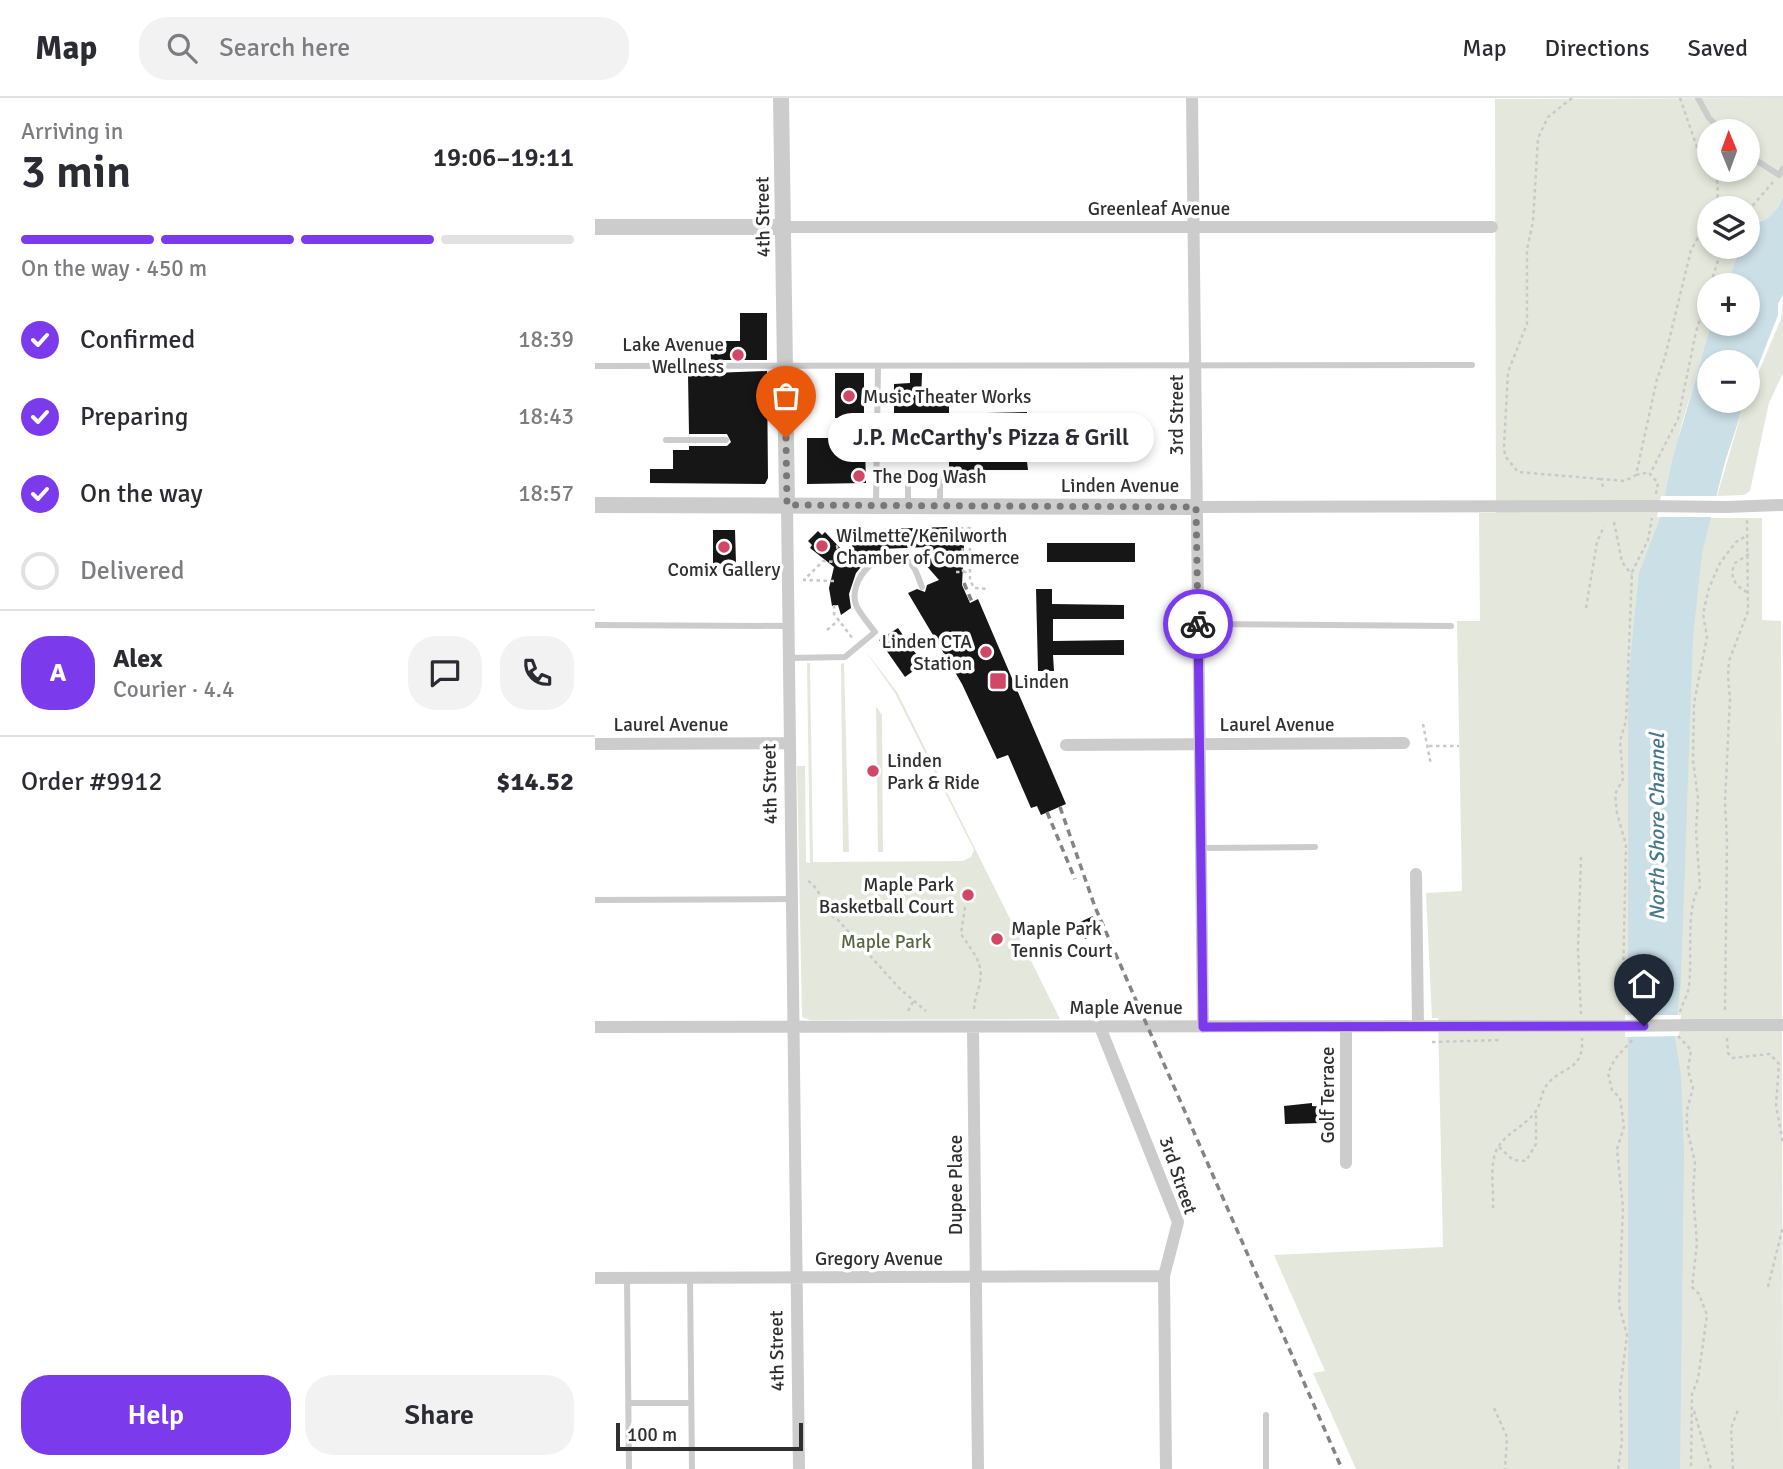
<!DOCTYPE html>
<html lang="en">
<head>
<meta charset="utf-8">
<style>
  body { margin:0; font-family:Signika,sans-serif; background:#f2f2f3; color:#2b2b33; height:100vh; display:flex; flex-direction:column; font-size:26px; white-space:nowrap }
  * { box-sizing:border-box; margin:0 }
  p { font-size:23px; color:#7c7c81 }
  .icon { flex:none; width:38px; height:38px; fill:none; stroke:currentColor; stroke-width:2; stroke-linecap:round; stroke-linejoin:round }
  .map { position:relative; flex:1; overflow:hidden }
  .panel { display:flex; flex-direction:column; background:#fff; width:595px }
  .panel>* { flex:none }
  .needle { width:46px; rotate:359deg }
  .buttons { position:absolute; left:1102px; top:21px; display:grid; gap:14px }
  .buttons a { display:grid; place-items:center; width:63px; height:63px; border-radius:50%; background:#fff; box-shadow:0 4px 10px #0003; font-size:35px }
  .scale { position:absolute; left:21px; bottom:18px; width:187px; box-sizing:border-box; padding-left:7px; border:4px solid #2f2f2f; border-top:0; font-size:19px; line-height:24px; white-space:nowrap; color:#2f2f2f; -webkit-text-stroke:5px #fff; paint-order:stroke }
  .pin { position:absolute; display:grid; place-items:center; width:60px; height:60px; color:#fff; margin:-72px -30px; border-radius:50% 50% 50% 0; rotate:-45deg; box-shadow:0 0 7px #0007 }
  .pin .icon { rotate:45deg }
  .courier { position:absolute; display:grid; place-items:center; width:70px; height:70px; margin:-35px; border:5px solid #7c3aed; border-radius:50%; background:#fff; color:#222; box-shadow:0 2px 9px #0007 }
  .bubble { position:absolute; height:49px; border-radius:24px; background:#fff; box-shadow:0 4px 10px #0003; font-size:23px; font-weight:600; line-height:49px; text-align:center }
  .overview em { font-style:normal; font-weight:600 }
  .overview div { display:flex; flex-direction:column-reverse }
  .overview { display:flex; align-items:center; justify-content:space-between; height:119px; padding:0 21px }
  h1 { font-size:46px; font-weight:600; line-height:52px }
  .bar { display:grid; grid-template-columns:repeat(4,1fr); gap:10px 7px; align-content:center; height:84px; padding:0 21px }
  .bar i { height:9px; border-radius:5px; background:#e1e1e2 }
  .bar .active { background:#7c3aed }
  .bar p { grid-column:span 4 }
  .line { display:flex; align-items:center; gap:18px; padding:0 21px; border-top:2px solid #e1e1e2 }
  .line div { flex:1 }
  .round { display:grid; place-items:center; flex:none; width:74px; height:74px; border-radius:28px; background:#f2f2f3 }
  ol { padding:0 21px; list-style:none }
  li { display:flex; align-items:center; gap:21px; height:77px }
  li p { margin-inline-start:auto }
  li .icon { padding:7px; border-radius:50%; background:#7c3aed; color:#fff; stroke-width:4 }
  li:last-child { color:#7c7c81 }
  li i { width:38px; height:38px; border:4px solid #e1e1e2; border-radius:50% }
  .cta { display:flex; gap:14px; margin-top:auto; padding:14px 21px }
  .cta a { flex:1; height:80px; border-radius:28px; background:#7c3aed; color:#fff; font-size:28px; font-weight:600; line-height:80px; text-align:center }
  .cta a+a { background:#f2f2f3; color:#2b2b33 }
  header { display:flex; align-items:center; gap:42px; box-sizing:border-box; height:98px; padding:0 35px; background:#fff; border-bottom:2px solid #e1e1e2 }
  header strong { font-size:33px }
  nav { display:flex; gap:38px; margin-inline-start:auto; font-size:24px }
  .search { width:490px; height:63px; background:#f2f2f3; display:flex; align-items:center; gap:18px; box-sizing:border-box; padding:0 24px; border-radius:28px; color:#7c7c81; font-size:26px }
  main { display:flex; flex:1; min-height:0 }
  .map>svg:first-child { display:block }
</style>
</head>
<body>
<header>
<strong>Map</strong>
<div class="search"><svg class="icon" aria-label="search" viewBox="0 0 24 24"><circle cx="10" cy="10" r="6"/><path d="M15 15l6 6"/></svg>Search here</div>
<nav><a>Map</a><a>Directions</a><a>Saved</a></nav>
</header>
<main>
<section class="panel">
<div class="overview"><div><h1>3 min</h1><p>Arriving in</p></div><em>19:06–19:11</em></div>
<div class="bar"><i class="active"></i><i class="active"></i><i class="active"></i><i></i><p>On the way · 450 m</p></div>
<ol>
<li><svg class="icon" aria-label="check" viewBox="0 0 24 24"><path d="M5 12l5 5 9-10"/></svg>Confirmed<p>18:39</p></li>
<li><svg class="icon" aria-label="check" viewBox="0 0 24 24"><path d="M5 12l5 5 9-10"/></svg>Preparing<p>18:43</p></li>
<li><svg class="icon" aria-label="check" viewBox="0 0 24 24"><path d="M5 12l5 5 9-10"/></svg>On the way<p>18:57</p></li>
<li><i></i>Delivered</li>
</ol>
<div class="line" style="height:126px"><b class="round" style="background:#7c3aed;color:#fff">A</b><div><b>Alex</b><p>Courier · 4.4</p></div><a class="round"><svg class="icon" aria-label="chat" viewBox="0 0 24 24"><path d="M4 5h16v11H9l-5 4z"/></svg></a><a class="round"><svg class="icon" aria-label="phone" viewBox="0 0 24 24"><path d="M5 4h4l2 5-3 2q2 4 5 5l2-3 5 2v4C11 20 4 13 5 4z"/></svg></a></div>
<div class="line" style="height:91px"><div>Order #9912</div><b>$14.52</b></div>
<div class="cta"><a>Help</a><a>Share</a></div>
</section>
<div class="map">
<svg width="1188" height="1371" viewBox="0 0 1188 1371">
  <rect width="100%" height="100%" fill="#fff"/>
  <path fill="#e4e8dc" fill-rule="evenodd" d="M1188 0V99L1177 118 1171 122 1156 123 1153 131V110H1115V149H1146L1131 187H1115L1117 226 1087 325 1065 420H1167V522L1186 523 1188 1371H761L718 1275 730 1273 679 1157 848 1149 843 920H837L831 795 867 793 862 523H885L884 415H901L900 1ZM1115 33H1153V72H1115Z
    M1188 200V275L1174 305 1155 393 1149 397 1122 398 1150 303H1153L1158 280H1161L1186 221Z
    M269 551 302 594 465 921 215 922 207 919 202 668H210L211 764 215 765 212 565H215L218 764 368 763 376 759 379 752 300 595Z
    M249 565 254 754H248L246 566Z
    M281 608 287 617 288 754H283Z"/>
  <path fill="#cbdfe6" d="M1188 99V197L1183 206V217L1153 294V264H1115V303H1150L1130 364 1107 455 1098 539 1086 881 1080 940 1086 977 1089 1055 1085 1371H1033V585L1044 475 1065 420 1078 359 1114 234 1117 226H1153V187H1131L1146 149H1153L1156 123C1174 126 1181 113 1188 99Z"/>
  <path fill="#fff" d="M1066 398H1125L1119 419H1062Z
    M1030 917H1086L1084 938 1030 939Z"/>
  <path fill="#161616" d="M145 215H172V262H116L115 243H145Z
    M172 273 173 380 170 386 55 385V371H78V352H94V348H132L136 344 132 336H94L93 276Z
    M240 275H269V320H240Z
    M315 275H327L326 306H354V350H392L391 315 432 314 433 331H428L433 372H380V386H354V362L299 363V286L315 285Z
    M212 340H242V349H270L271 385 212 386Z
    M352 429 362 434 369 447 367 487 375 505 383 501 471 706 446 717 442 708 436 710 413 657 402 661 367 586 313 495 322 491 330 494 332 487 344 482 322 457 333 449 286 451 288 453 269 465 261 475 254 496 256 510 246 517 243 507 237 508 234 490 239 469 215 450 217 447 213 443 223 433 227 437 230 434 249 454 269 438 287 431Z
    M118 432H140L141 465 118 466Z
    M452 445H540V464H452Z
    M441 491H457V506L529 507V521H458V543L529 542V557H458L459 573H443Z
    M303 530 328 566 310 579 284 542Z
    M498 818 506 834 490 841 483 825Z
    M717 1005V1008L728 1009V1020H724V1025L690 1026 689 1008Z"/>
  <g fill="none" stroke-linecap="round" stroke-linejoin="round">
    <path stroke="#c9c9c9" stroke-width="2.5" stroke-dasharray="3.5 3.5" stroke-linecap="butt" d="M977 0 953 19 943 40 938 124 932 151V226L913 274 909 349 910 358 923 374 1006 381
      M1085 0 1105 58 1122 82 1123 96 1119 110
      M1153 113 1178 84
      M1041 377 1055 374
      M1008 389 1006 381 1030 383 1041 377 1062 281 1070 259 1096 152 1115 118
      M1061 396 1063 385 1055 376 1083 321 1101 234 1127 149
      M1019 424 1027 464 1037 477
      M335 428V436L341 435
      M367 429 368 474
      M375 429V482L379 490 393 491
      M286 435 303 429
      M361 440 375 429
      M1154 456 1140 465C1133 479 1141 489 1154 495
      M361 474H375
      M239 483 209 482 228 463 240 464 244 460 242 448 261 429
      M239 507V516L258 541
      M991 510 1002 444 1009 428
      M232 532 244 522
      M828 626 836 667
      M834 648H864
      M986 759 983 851 986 916
      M213 783C229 793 227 815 243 822L305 891 331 913
      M370 809 366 836C376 852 389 864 385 884 383 894 379 902 379 913
      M1130 912 1132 744 1130 703 1135 601 1133 577 1134 563 1153 513 1152 421
      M313 913 319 902
      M1085 914C1087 907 1091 900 1093 893 1099 868 1089 808 1105 789L1101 733 1103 700 1098 662 1099 605 1112 539 1108 516 1114 490 1125 465 1141 444 1153 437
      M1039 916C1039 901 1031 894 1028 881L1031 747 1022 715 1020 696 1028 681 1025 643 1031 623 1037 474 1053 442 1057 420
      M1083 938 1096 952 1093 972 1098 990 1092 1012V1031L1100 1064 1098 1096 1102 1145 1097 1189 1104 1196 1112 1217 1103 1281 1097 1296 1096 1371
      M1132 940 1133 955 1138 960 1175 956 1184 966 1181 1007 1188 1046
      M837 944 907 942
      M904 1049 918 1062 931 1063 941 1046V1013
      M898 1110C899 1093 894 1067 902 1051 911 1034 931 1028 941 1013 946 1006 946 995 951 988 966 967 989 975 987 940
      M1173 1189 1188 1128
      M899 1310 912 1339 910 1371
      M1099 1313 1116 1371
      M1023 1371 1027 1343 1025 1292 1032 1237 1024 1207 1028 1110 1022 1051 1029 1029 1025 1000 1017 992 1013 975 1020 961 1039 940
      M1138 1371 1136 1330 1143 1312"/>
    <path stroke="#ccc" stroke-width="6" d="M1103 0 1114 20 1127 33
      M1153 57 1184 77 1188 71
      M0 268 877 267
      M71 342H131
      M313 377V407
      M281 378 345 377V406
      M281 406 283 268
      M603 526 856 528
      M0 527 193 528
      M194 560 250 559 280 534C274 526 265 516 261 507 252 482 286 446 311 461 320 467 323 479 327 489
      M606 750 720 749
      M0 802 197 801
      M32 1180 34 1371
      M95 1180 97 1371
      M34 1305H96
      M671 1371V1317"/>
    <path stroke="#ccc" stroke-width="12" d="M597 0 608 929
      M188 129H897
      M192 407 204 1371
      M601 409 1050 408
      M1132 409 1188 407
      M0 646 195 645
      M471 647 809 645
      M821 776 823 928
      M1105 927H1188
      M0 929 1021 928
      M378 929 383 1371
      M505 929 583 1124 569 1178 571 1371
      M751 1065V928
      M0 1180 569 1178"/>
    <path stroke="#ccc" stroke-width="16" d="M186 0 192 407
      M0 129H188
      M0 407 601 409"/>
    <path stroke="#848484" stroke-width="3.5" stroke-dasharray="7 5" stroke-linecap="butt" d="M369 485 377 504
      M465 709 500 809 747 1371
      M452 714 480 781"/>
    <path stroke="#ccc" stroke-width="12" d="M1050 408 1132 409
      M1021 928 1105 927"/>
  </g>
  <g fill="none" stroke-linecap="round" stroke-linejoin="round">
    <path stroke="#787878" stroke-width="7" stroke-dasharray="0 12.6" d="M191 340 192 407 601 409 603 526"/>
    <path stroke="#7c3aed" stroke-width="9" d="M603 526 608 929 1049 928"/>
  </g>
  <g fill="#d04865" stroke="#fff" stroke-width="2.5">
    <circle cx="143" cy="257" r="7"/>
    <circle cx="254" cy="298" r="7"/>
    <circle cx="264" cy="378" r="7"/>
    <circle cx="227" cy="448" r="7"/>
    <circle cx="129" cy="449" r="7"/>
    <circle cx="391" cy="554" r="7"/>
    <rect x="394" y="574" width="18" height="18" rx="3.5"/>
    <circle cx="278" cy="673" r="7"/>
    <circle cx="373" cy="797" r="7"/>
    <circle cx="402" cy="841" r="7"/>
  </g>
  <g text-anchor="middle" stroke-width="7" stroke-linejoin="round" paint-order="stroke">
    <g font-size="19" fill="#2f2f2f" stroke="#fff">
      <text x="564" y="117">Greenleaf Avenue</text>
      <text transform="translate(167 119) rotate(-91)" y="7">4th Street</text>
      <text transform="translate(581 317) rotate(-90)" y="7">3rd Street</text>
      <text x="525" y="394">Linden Avenue</text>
      <text x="76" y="633">Laurel Avenue</text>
      <text x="682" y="633">Laurel Avenue</text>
      <text transform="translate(174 686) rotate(-91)" y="7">4th Street</text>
      <text x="531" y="916">Maple Avenue</text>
      <text transform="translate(732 997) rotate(-90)" y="7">Golf Terrace</text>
      <text transform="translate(584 1077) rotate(71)" y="7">3rd Street</text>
      <text transform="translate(360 1087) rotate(-90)" y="7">Dupee Place</text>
      <text x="284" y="1167">Gregory Avenue</text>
      <text transform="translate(181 1253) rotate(-91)" y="7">4th Street</text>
    </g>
    <g font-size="19" fill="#2f2f2f" stroke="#fff" text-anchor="start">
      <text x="129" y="253" text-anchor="end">Lake Avenue<tspan x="129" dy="22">Wellness</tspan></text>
      <text x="268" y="305">Music Theater Works</text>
      <text x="278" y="385">The Dog Wash</text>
      <text x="241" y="444">Wilmette/Kenilworth<tspan x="241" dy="22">Chamber of Commerce</tspan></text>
      <text x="129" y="478" text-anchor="middle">Comix Gallery</text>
      <text x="377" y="550" text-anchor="end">Linden CTA<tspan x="377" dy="22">Station</tspan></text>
      <text x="419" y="590">Linden</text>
      <text x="292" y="669">Linden<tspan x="292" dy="22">Park &amp; Ride</tspan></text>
      <text x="359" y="793" text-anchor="end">Maple Park<tspan x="359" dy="22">Basketball Court</tspan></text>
      <text x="416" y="837">Maple Park<tspan x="416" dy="22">Tennis Court</tspan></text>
    </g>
    <g font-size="19" fill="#586642" stroke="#fff">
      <text x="291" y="850">Maple Park</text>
    </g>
    <g font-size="21" font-style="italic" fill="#477888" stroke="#fff">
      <text transform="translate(1062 729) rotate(-90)" y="7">North Shore Channel</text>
    </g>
  </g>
</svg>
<div class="buttons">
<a><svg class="needle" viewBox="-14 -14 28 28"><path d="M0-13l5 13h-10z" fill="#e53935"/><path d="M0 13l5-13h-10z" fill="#7c7c81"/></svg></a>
<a><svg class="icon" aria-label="layers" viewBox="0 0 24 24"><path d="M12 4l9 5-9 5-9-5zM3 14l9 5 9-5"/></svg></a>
<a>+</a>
<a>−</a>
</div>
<div class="scale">100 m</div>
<div class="pin" style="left:191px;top:340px;background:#ea580c"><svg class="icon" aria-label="bag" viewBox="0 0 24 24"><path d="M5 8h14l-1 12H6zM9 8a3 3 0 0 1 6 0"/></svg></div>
<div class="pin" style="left:1049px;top:928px;background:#1f2937"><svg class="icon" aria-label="home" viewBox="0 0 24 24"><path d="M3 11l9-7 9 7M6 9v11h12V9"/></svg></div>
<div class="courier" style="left:603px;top:526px"><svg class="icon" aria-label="bike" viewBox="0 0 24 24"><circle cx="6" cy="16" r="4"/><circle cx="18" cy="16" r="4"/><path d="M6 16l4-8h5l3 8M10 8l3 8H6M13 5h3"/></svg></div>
<div class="bubble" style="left:233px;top:315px;width:326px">J.P. McCarthy's Pizza &amp; Grill</div>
</div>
</main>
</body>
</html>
